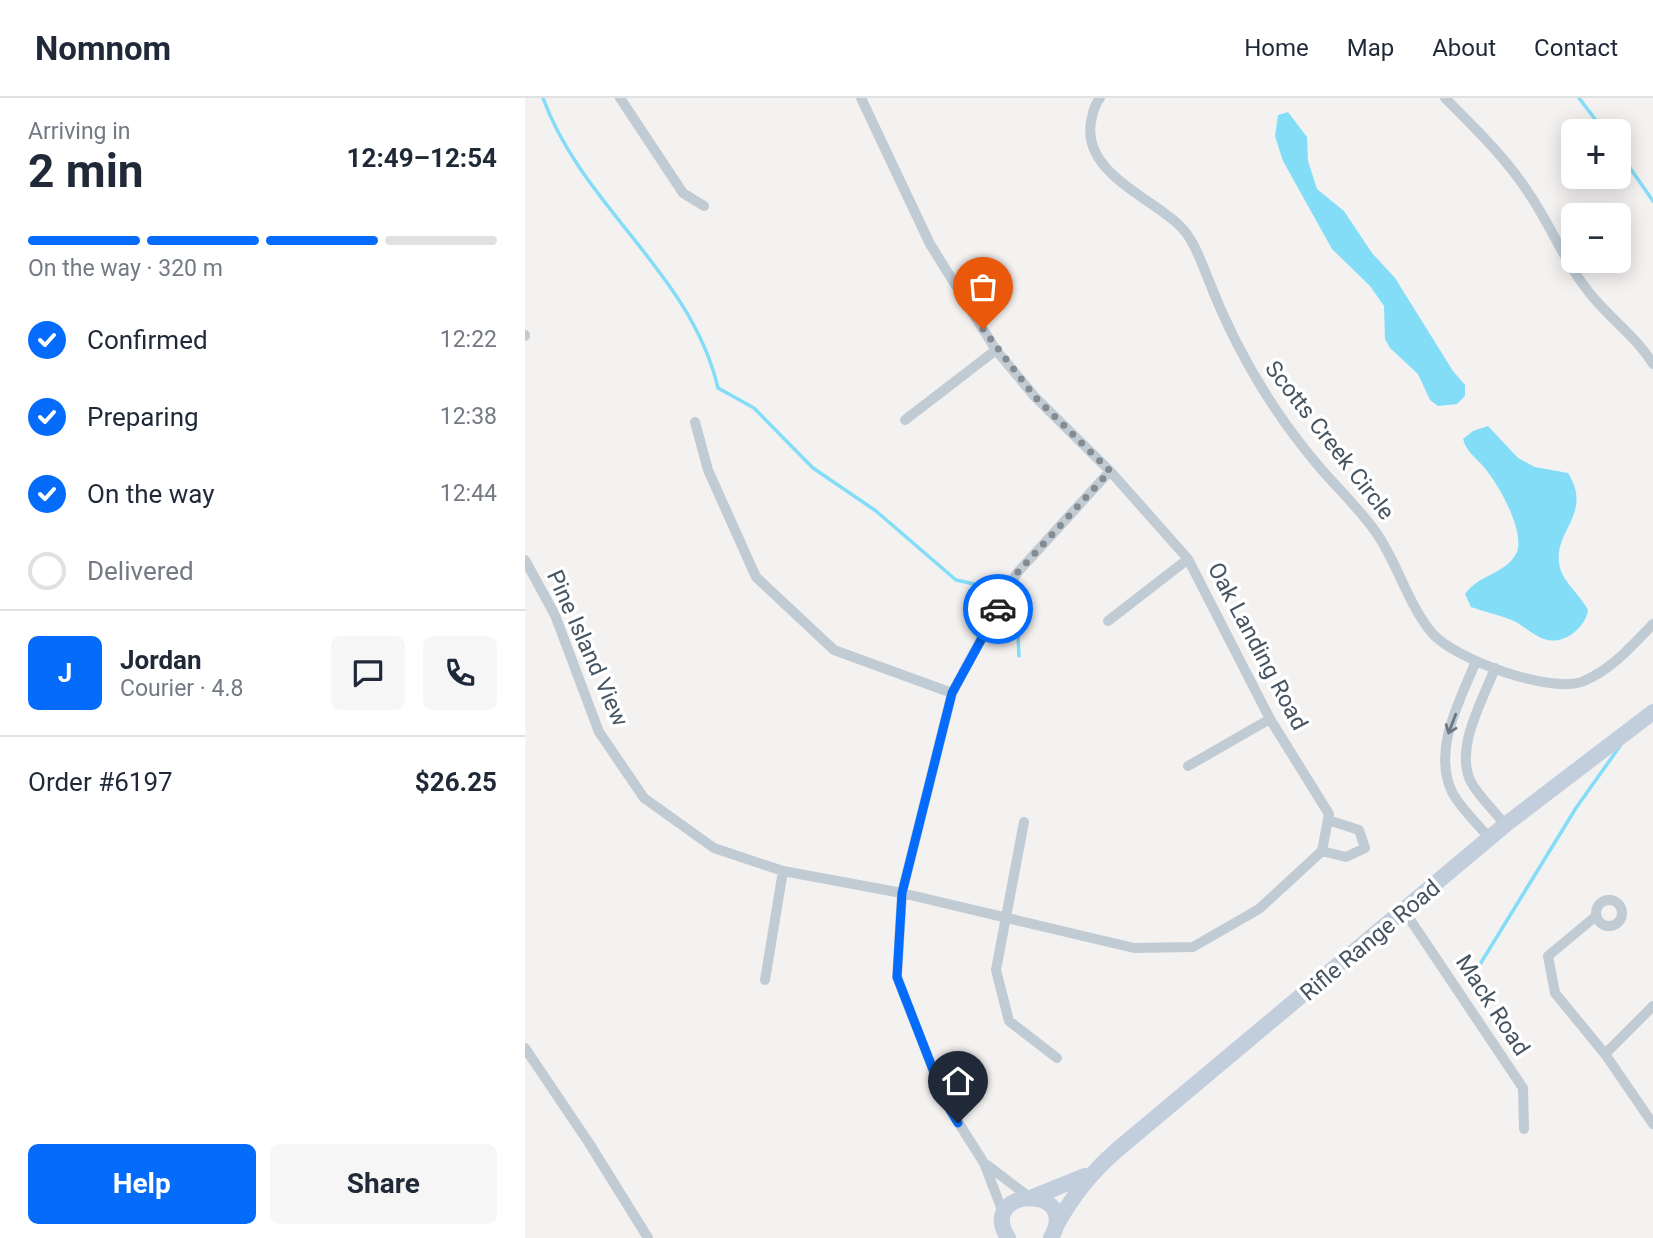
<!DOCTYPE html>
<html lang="en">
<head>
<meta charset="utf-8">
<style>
  body { margin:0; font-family:Roboto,sans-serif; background:#f6f6f7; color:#1f2937; height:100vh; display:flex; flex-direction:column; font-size:26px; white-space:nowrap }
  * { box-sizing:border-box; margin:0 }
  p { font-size:23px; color:#747a83 }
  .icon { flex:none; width:38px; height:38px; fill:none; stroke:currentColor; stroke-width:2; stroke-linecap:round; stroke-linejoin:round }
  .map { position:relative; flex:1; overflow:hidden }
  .panel { display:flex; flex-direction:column; background:#fff; width:525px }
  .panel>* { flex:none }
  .controls { position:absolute; left:1036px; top:21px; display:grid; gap:14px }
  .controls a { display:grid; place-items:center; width:70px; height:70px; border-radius:10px; background:#fff; box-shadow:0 4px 18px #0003; font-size:35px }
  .pin { position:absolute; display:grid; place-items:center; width:60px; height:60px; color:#fff; margin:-72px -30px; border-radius:50% 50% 50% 0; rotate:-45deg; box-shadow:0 0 7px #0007 }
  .pin .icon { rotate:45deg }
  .courier { position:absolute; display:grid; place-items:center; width:70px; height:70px; margin:-35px; border:5px solid #046bfb; border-radius:50%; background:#fff; color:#222; box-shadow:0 2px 9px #0007 }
  .headline em { font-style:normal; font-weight:700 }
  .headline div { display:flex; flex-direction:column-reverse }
  .headline { display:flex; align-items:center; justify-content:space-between; height:119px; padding:0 28px }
  h1 { font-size:46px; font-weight:700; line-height:52px }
  .bar { display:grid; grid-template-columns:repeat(4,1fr); gap:10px 7px; align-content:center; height:84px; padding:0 28px }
  .bar i { height:9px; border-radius:5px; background:#e0e1e3 }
  .bar .on { background:#046bfb }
  .bar p { grid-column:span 4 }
  .line { display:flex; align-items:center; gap:18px; padding:0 28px; border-top:2px solid #e0e1e3 }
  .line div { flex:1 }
  .round { display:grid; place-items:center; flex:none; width:74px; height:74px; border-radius:10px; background:#f6f6f7 }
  ol { padding:0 28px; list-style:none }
  li { display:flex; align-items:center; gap:21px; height:77px }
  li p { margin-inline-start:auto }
  li .icon { padding:7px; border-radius:50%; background:#046bfb; color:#fff; stroke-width:4 }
  li:last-child { color:#747a83 }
  li i { width:38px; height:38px; border:4px solid #e0e1e3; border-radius:50% }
  .action { display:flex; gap:14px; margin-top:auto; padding:14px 28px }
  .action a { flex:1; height:80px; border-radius:10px; background:#046bfb; color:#fff; font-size:28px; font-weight:700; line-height:80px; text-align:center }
  .action a+a { background:#f6f6f7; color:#1f2937 }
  header { display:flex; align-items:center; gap:42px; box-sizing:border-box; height:98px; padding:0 35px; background:#fff; border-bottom:2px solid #e0e1e3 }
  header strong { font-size:33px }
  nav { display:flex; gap:38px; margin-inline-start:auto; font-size:24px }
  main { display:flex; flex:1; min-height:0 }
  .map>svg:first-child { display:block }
</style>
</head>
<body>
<header>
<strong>Nomnom</strong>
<nav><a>Home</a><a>Map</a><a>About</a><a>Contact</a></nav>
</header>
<main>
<section class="panel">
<div class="headline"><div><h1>2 min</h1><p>Arriving in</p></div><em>12:49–12:54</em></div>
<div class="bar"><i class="on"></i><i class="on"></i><i class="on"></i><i></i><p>On the way · 320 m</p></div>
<ol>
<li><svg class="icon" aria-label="check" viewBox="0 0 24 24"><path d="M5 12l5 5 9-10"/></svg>Confirmed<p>12:22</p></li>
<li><svg class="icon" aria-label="check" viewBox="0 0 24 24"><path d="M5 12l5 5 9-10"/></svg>Preparing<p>12:38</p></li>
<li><svg class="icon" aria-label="check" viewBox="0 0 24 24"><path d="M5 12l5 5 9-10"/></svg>On the way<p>12:44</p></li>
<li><i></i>Delivered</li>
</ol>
<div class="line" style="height:126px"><b class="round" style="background:#046bfb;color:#fff">J</b><div><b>Jordan</b><p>Courier · 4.8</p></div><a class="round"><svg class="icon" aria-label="chat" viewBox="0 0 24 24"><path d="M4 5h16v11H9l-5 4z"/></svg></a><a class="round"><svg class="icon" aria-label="phone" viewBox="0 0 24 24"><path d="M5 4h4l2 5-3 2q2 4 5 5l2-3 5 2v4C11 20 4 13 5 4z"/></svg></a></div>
<div class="line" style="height:91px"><div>Order #6197</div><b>$26.25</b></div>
<div class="action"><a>Help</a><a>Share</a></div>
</section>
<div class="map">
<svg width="1128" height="1140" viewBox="0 0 1128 1140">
  <rect width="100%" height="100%" fill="#f4f1f1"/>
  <path fill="#84ddf7" d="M763 14 782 39 783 63 792 91 819 113 847 155 870 180 928 273 940 287V298L932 306 913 308 905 302 893 276 865 250 860 241 859 208 845 188 807 151 758 63 750 38 753 17Z
    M963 328 993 360 1010 369 1043 375C1068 415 1030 431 1034 465 1036 483 1055 496 1063 512 1061 528 1041 546 1023 542 1011 540 999 528 989 523 975 517 960 514 946 509L940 496C953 477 980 476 991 456 1002 435 972 383 957 367 948 357 942 354 938 341L948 333Z"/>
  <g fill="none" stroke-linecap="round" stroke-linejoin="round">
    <path stroke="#84ddf7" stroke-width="3.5" d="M18 0C57 108 166 175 193 290L229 310 288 370 351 413 431 482 463 489 470 496
      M1054 0 1079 33
      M1094 54 1128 103
      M484 510 492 519 494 558
      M949 876 1051 710 1095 648"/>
    <path stroke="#c0cbd4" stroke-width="10" d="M95 0 158 95 179 108
      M575 0C569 8 568 14 566 24 557 74 625 99 654 127 668 140 675 161 682 178 708 246 744 309 791 365 810 388 833 409 850 433 872 463 883 507 907 535 929 561 1027 597 1059 583 1087 571 1108 547 1128 526
      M920 0C951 31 981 60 1005 97 1027 130 1041 167 1067 198 1087 222 1112 240 1128 266
      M0 238V237
      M380 322 471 252
      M170 324 183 372 231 479 309 552 427 595
      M0 462 30 517 74 634 119 700 189 750 258 773 377 795 609 850 668 849 734 811 797 753 804 716 745 621 663 461 585 373 510 299 471 252 405 146 336 0
      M583 523 663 461
      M951 563C935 603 907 651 927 694 936 711 953 726 965 741
      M970 570C958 602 929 650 946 684 954 699 970 713 980 727
      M663 668 745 621
      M499 724 471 872 484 923 532 960
      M797 753 821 759 840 750 834 732 803 722
      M1071 815a13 13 0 1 1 26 0a13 13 0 1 1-26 0Z
      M880 814 998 990 999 1031
      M1071 818 1023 858 1030 895 1080 956 1128 1026
      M240 882 258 773
      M0 950 64 1045 123 1140
      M1080 956 1128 908
      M462 1067 503 1098
      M479 1117 459 1065 421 1005 372 879 377 795 427 595 492 475 585 373"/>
    <path stroke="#c2cedc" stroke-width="16" d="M508 1099 560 1078
      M531 1128C548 1097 566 1075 592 1052L980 727 1128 614
      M483 1140C451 1089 557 1085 526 1140"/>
  </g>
  <defs><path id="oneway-shaft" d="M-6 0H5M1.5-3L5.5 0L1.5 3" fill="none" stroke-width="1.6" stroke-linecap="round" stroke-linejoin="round" transform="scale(1.75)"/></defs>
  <use stroke="#6b7884" href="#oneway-shaft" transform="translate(927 626) rotate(111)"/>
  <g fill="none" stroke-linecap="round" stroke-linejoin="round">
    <path stroke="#838b93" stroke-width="7" stroke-dasharray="0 12.6" d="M458 231 510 299 585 373 492 475 473 511"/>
    <path stroke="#046bfb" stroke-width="9" d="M433 1025 421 1005 372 879 377 795 427 595 473 511"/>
  </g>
  <g text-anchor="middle" stroke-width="7" stroke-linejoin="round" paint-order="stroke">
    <g font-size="23" fill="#465461" stroke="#fff">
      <text transform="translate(805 342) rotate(52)" y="8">Scotts Creek Circle</text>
      <text transform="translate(733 548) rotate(62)" y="8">Oak Landing Road</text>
      <text transform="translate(63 550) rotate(66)" y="8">Pine Island View</text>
      <text transform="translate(845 842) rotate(-40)" y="8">Rifle Range Road</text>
      <text transform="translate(968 907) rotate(57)" y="8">Mack Road</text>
    </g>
  </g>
</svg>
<div class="controls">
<a>+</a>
<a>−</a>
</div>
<div class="pin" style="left:458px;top:231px;background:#ea580c"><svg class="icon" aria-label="bag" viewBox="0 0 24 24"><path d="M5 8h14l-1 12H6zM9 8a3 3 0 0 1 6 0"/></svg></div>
<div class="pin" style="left:433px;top:1025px;background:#1f2937"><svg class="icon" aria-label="home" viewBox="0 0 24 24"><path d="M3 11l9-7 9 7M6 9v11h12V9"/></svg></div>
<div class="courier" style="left:473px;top:511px"><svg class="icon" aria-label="car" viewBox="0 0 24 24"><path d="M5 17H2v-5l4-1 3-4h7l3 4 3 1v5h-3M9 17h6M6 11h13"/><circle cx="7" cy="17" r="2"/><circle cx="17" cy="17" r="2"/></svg></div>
</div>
</main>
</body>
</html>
